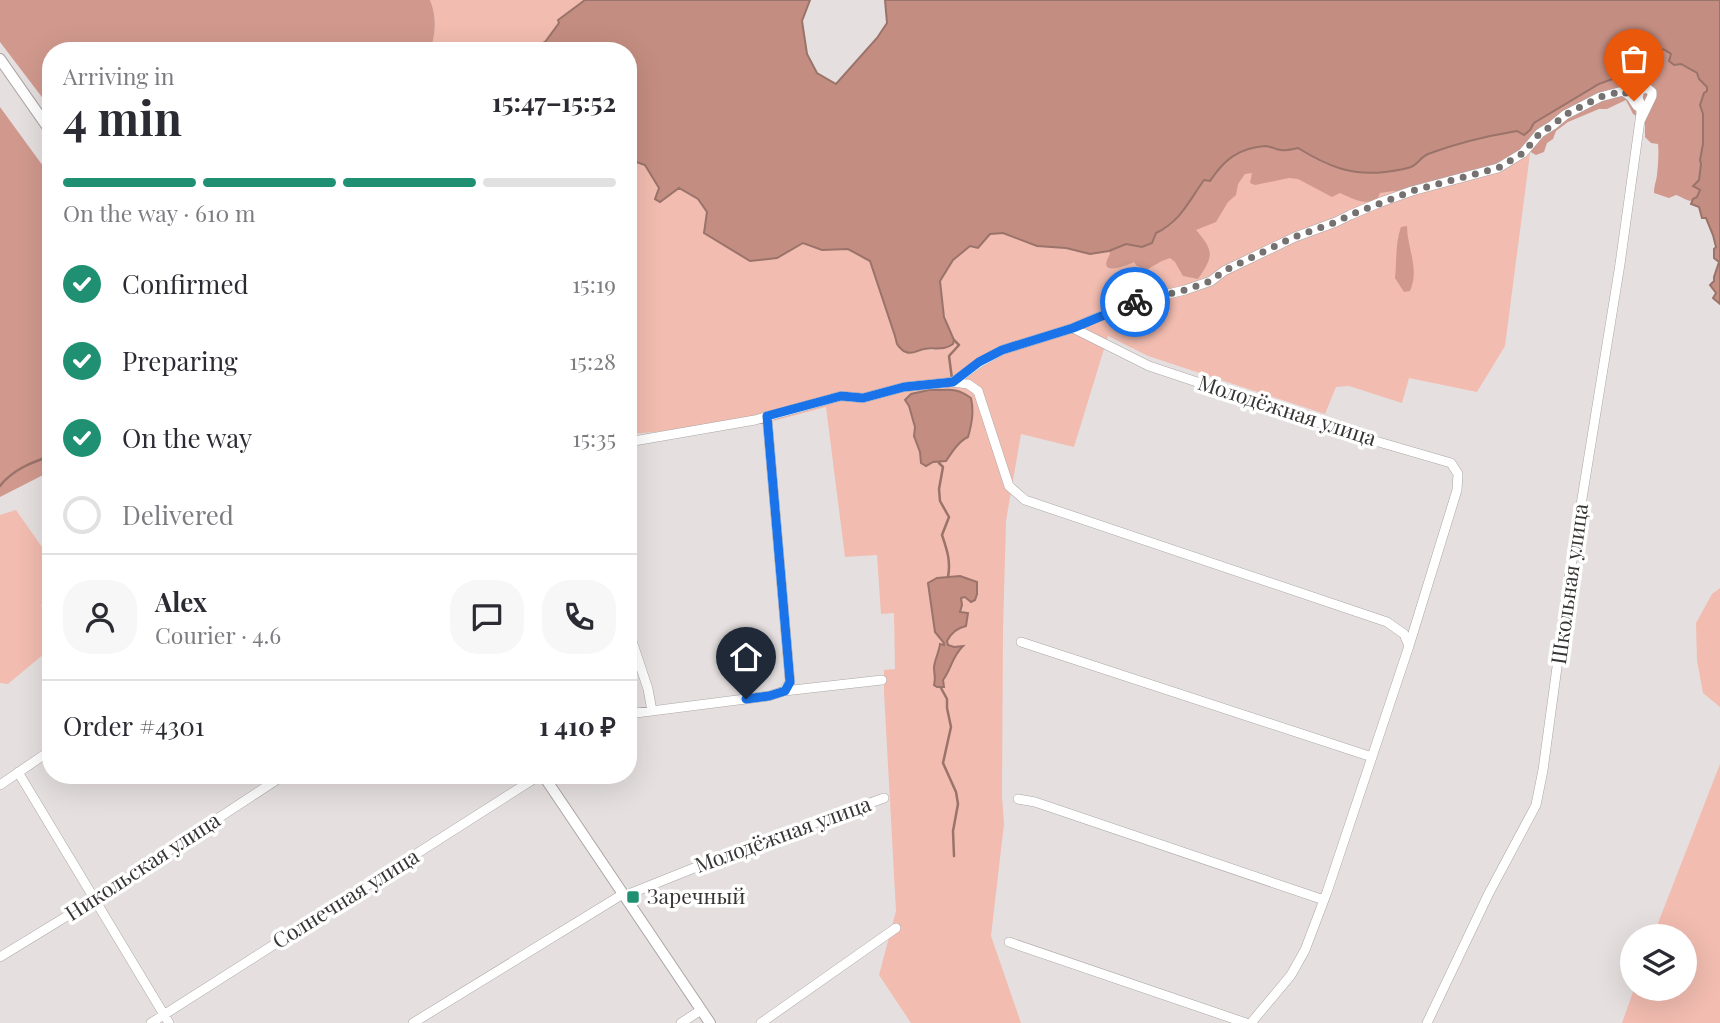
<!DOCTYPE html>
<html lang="en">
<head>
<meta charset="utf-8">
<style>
  body { margin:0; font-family:"Playfair Display",serif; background:#f7f7f7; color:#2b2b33; height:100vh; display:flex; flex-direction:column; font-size:26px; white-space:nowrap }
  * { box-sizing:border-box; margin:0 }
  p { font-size:23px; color:#7c7c81 }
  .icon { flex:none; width:38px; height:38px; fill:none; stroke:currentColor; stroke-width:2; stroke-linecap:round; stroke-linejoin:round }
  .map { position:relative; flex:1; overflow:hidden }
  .sheet { position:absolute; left:42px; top:42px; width:595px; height:742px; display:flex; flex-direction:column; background:#fff; border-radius:28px; box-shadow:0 7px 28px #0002 }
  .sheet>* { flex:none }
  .buttons { position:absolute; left:1620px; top:924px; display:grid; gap:14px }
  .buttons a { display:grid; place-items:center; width:77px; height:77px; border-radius:50%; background:#fff; box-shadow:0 7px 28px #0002; font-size:35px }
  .pin { position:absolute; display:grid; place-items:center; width:60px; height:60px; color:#fff; margin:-72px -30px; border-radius:50% 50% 50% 0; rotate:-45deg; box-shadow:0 0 7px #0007 }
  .pin .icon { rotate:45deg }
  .courier { position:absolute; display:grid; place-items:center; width:70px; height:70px; margin:-35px; border:5px solid #1a73e8; border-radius:50%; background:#fff; color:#222; box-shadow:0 2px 9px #0007 }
  .overview em { font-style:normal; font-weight:700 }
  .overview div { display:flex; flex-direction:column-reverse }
  .overview { display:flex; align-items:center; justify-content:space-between; height:119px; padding:0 21px }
  h1 { font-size:46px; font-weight:700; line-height:52px }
  .bar { display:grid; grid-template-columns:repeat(4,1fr); gap:10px 7px; align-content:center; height:84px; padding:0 21px }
  .bar i { height:9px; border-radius:5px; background:#e1e1e2 }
  .bar .active { background:#1f9072 }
  .bar p { grid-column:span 4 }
  .line { display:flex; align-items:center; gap:18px; padding:0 21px; border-top:2px solid #e1e1e2 }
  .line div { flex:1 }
  .round { display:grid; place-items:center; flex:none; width:74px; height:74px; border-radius:28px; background:#f7f7f7 }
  ol { padding:0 21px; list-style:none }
  li { display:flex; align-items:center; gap:21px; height:77px }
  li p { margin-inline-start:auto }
  li .icon { padding:7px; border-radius:50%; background:#1f9072; color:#fff; stroke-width:4 }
  li:last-child { color:#7c7c81 }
  li i { width:38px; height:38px; border:4px solid #e1e1e2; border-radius:50% }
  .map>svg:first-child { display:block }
</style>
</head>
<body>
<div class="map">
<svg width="1720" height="1023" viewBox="0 0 1720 1023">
  <rect width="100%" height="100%" fill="#e5e0df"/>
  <path fill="#f2bcb0" d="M430 0H585L560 23 545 42 527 51H430C436 33 437 17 430 0Z
    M1534 123 1505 346 1477 392 1409 378 1402 403 1349 386 1336 387 1325 414 1148 356 1108 336 1074 447 1021 434 1006 521 1003 630 1002 796 1004 824 991 936 1021 1023H911L879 975 896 911 884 692V670L895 669 894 613 881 614 877 555 845 557 826 407 773 421 771 412 698 430 683 428 655 432 628 434V159L645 165 659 188H679L698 199 707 212 777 258 803 243 822 250 848 249 870 261 895 336 897 344 911 353 924 349 932 350 954 340C948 326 936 294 941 280 946 265 958 255 970 246L978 248 990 234 1003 233 1037 246 1066 248 1090 254 1221 165Z
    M16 510 51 560V600L41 605 51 628V648L8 684 0 683V515Z
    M1720 588V707L1703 693 1697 661 1696 623 1712 594Z
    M1720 764V1023H1622L1634 989H1685V936H1653Z"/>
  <path fill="#d1998e" d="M0 0H430C437 17 436 33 430 51H51V109L0 42Z
    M1661 48 1668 51 1681 64 1697 73 1699 79 1707 87V91L1700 105 1703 114V144L1700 160 1701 164 1699 180 1694 184 1700 190C1694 208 1687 199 1676 195L1669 198 1654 193C1654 186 1656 182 1657 175 1658 165 1659 154 1658 144L1651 143 1645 137V121L1633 114 1626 100 1607 109H1599L1568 122 1556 131 1553 139 1547 143 1544 152 1536 155 1525 149 1505 164 1407 192 1393 191 1380 193 1377 200C1362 205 1354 199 1340 193L1332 197 1298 179 1289 178 1255 185 1250 183 1252 173 1245 174 1238 184 1236 195 1228 202 1216 222 1196 230C1214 251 1214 256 1198 279L1183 276 1175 262 1170 258 1162 261 1146 270 1137 266 1134 262C1125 266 1096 278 1110 254L1109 251 1126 244 1142 247 1155 233 1167 228 1174 222 1204 180 1210 181C1224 160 1239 148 1265 146 1271 146 1276 150 1281 150 1287 151 1293 149 1298 148 1310 156 1323 164 1337 168 1357 174 1392 176 1411 167 1418 164 1421 157 1428 154 1457 143 1487 136 1517 131L1524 135 1530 130 1534 123 1599 84 1615 78 1620 69 1633 60Z
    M0 107 51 177V471L0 497Z
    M1407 226C1407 248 1420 269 1410 291L1404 292 1395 278C1397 260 1395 244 1401 227Z"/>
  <path fill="#c48d81" stroke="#9a736a" stroke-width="2" d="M585 0H810L802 21 807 54 817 73 836 84 877 38 887 23 885 0H1720V304L1713 298 1716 293 1710 285 1714 281V277L1719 262 1714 258V249L1716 247 1713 235 1706 218H1702L1699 207 1691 204 1693 199 1697 197 1700 190 1693 186 1699 180 1701 164 1700 160 1703 144V114L1700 105 1704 93 1707 91V87L1699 79 1697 73 1681 64 1674 65 1669 61 1671 54C1668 52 1665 49 1661 49 1650 48 1622 64 1617 74L1625 80 1622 83 1615 78 1599 84 1534 123 1530 130 1524 135 1517 131C1487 136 1457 143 1428 154 1421 157 1418 164 1411 167 1403 170 1393 171 1385 172 1351 176 1327 166 1298 148 1293 149 1287 151 1281 150 1276 150 1271 146 1265 146 1238 148 1224 160 1210 181L1204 180C1189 201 1180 222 1156 233L1152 243 1142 247 1126 244 1109 251 1090 254 1066 248 1037 246 1003 233 990 234 978 248 970 246 953 260 940 281 944 317 954 340 953 344C944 351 934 347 924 349 917 350 913 355 906 352 902 351 900 348 897 344L895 336 870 261 848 249 822 250 803 243 777 258 750 261 704 233 707 212 698 199 679 188 660 202 655 199 659 188 645 165 628 159V51H527L545 42 559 23 558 20Z
    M929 390C948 391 954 386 971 398 974 412 972 423 968 437 959 441 952 452 946 461L933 462 926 466 921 463 920 452 914 436 915 427 909 406 905 400 911 394Z
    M960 576 977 582V594L975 600 971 602 965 597 961 598 962 605 960 612 968 613 966 626C957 628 951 633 947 641L948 645 954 647 963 646C951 658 952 668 943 680L944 687H937L934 685C936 678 934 674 934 667 935 659 939 652 940 644L944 645V643L935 632 928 583 937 578Z"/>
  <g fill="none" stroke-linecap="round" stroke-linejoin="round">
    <path stroke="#9a736a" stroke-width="2.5" d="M952 379 949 356 959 345 954 340
      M939 463 943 467 939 489 940 501 949 517 942 535C947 550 951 561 948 577
      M0 486C12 470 32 462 51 456
      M941 688 947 699V708L951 727 943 763 956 792 958 804 953 831 954 856"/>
    <defs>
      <path id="minor" d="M1073 328 1130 303 1185 290 1211 281 1224 271 1295 237 1336 222 1350 215 1381 202 1412 191 1498 168 1523 153 1540 133 1553 125 1565 115 1600 97 1623 91 1631 97 1637 106
        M953 382 968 384 978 391 1009 486 1025 500 1387 622 1404 634 1409 646
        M767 416 790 682 784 691
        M628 442 755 420 841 396 863 398 904 387 953 382 979 363 1002 350 1073 328 1149 366 1365 438 1451 463 1458 474 1457 490 1409 646 1327 892 1305 950 1291 975 1251 1023
        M628 629 648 689 652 711
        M1021 642 1372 757
        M628 714 769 696 784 691 882 680
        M18 772 169 1023
        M0 785 51 750
        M1018 799 1035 802 1324 900
        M624 896 734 852 884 798
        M1009 942 1246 1023
        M0 957 95 899 284 775
        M151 1023 540 775
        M413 1023 623 894
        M681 1023 701 1010
        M761 1023 896 928
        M1427 1023 1489 893 1536 805 1543 770 1569 579 1620 264 1641 113 1640 103 1638 98 1640 90 1647 88 1652 92V96L1640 121"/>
      <path id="tertiary" d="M0 59 51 132
        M543 775 710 1023"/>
    </defs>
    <use href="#minor" stroke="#aba6a5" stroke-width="10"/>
    <use href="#tertiary" stroke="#aba6a5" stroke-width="12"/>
    <use href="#minor" stroke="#fff" stroke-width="9"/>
    <use href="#tertiary" stroke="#fff" stroke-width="10"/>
  </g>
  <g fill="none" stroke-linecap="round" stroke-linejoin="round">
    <path stroke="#747170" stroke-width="7" stroke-dasharray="0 12.6" d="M1135 302 1185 290 1211 281 1224 271 1294 237 1336 222 1350 215 1412 191 1498 168 1523 153 1540 133 1553 125 1565 115 1600 97 1623 91 1631 97 1634 101"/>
    <path stroke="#1a73e8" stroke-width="9" d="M746 699 769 696 785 691 790 682 767 416 841 396 863 398 904 387 953 382 979 362 1002 350 1073 328 1135 302"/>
  </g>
  <rect fill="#1f9072" stroke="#fff" stroke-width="2.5" x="626" y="890" width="14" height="14" rx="3.5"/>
  <g text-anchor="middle" stroke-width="7" stroke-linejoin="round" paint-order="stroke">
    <g font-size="21" fill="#373534" stroke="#fff">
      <text transform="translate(1287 411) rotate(18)" y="7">Молодёжная улица</text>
      <text transform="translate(1570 584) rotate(-82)" y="7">Школьная улица</text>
      <text transform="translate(783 835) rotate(-20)" y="7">Молодёжная улица</text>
      <text transform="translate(143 867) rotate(-33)" y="7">Никольская улица</text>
      <text transform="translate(346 899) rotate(-32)" y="7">Солнечная улица</text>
    </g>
    <g font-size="21" fill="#373534" stroke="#fff" text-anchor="start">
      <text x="647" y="904">Заречный</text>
    </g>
  </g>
</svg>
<div class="buttons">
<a><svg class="icon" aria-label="layers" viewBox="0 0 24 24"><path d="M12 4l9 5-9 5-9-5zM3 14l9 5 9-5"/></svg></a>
</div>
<div class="pin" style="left:1634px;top:101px;background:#ea580c"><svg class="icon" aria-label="bag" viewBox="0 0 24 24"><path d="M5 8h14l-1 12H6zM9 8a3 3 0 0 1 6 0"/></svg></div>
<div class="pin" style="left:746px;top:699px;background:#1f2937"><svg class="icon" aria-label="home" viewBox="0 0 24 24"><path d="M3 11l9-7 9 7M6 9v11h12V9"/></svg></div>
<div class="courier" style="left:1135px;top:302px"><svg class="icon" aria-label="bike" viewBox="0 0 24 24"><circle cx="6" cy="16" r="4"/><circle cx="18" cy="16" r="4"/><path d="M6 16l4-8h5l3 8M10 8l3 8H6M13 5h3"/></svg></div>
<section class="sheet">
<div class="overview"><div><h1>4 min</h1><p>Arriving in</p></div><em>15:47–15:52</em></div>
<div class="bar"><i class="active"></i><i class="active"></i><i class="active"></i><i></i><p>On the way · 610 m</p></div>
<ol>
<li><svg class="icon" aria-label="check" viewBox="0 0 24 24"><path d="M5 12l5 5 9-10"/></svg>Confirmed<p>15:19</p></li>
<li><svg class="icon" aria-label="check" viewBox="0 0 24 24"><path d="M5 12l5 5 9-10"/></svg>Preparing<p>15:28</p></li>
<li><svg class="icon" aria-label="check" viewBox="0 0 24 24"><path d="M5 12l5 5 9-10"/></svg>On the way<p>15:35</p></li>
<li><i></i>Delivered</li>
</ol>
<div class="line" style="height:126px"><a class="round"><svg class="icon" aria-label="person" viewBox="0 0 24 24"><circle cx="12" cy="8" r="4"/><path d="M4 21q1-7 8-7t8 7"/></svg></a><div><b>Alex</b><p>Courier · 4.6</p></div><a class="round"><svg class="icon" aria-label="chat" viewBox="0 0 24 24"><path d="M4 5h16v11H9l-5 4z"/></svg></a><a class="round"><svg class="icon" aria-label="phone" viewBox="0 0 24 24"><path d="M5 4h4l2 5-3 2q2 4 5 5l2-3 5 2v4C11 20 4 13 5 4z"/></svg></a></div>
<div class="line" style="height:91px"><div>Order #4301</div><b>1 410 ₽</b></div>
</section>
</div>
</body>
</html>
